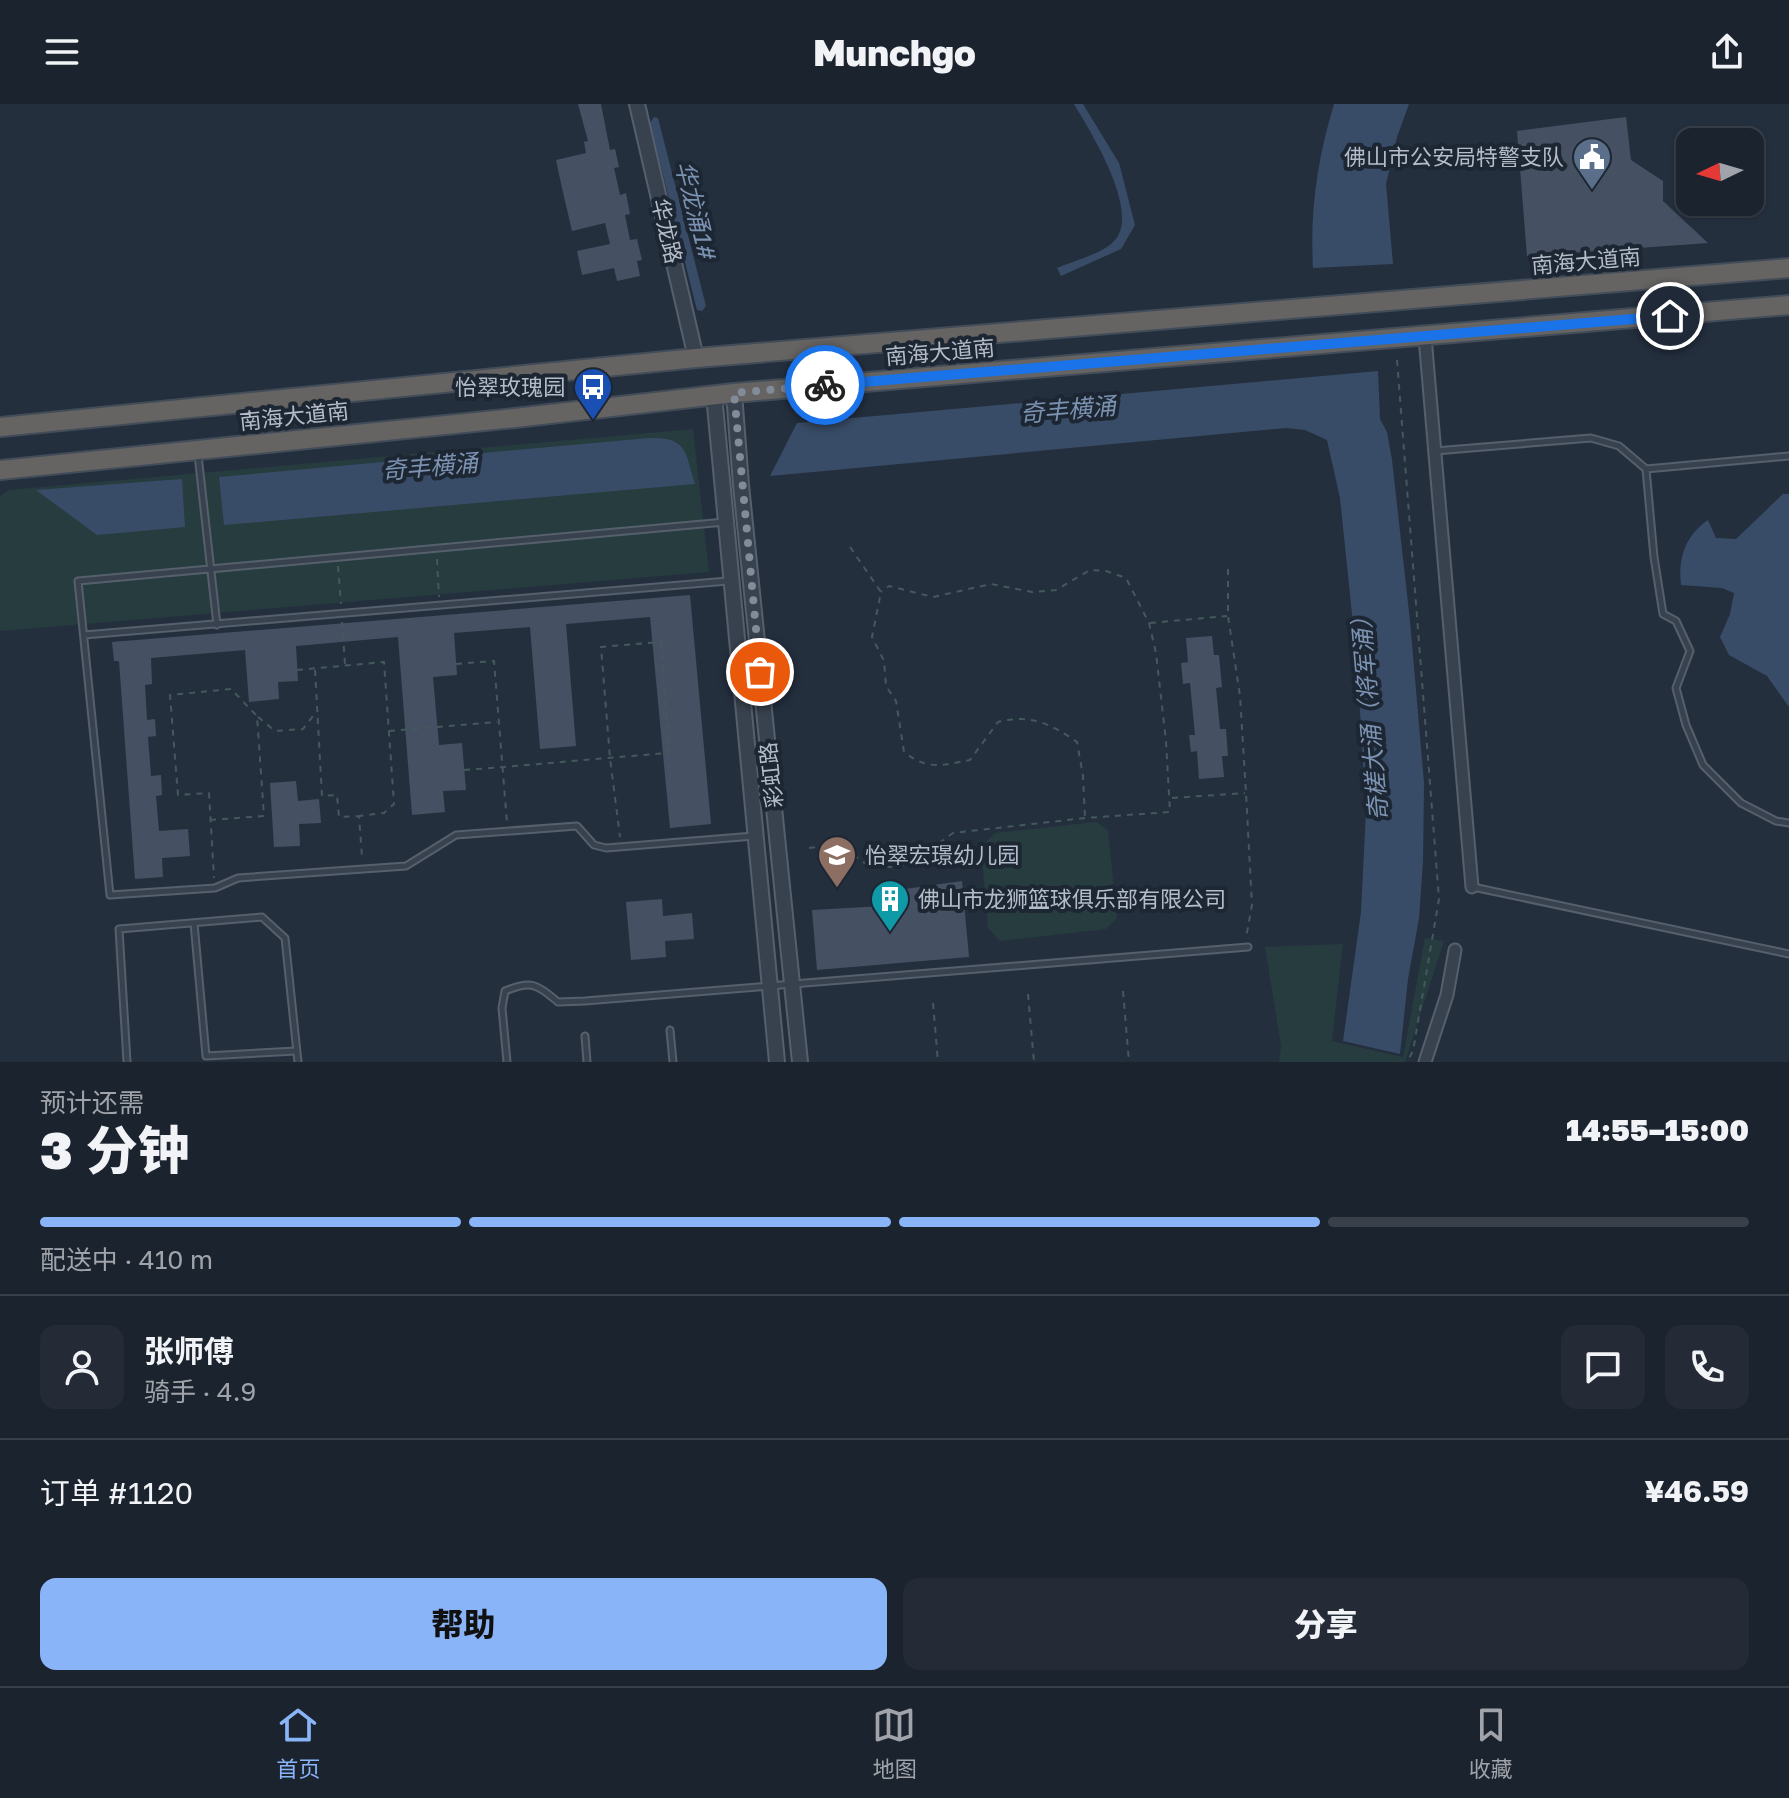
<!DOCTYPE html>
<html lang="zh">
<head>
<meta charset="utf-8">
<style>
  body { margin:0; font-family:"Golos Text","Noto Sans SC",sans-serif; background:#242b36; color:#f1f3f6; height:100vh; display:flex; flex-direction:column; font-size:30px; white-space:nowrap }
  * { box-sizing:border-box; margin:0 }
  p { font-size:26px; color:#a0a4aa }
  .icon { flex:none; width:44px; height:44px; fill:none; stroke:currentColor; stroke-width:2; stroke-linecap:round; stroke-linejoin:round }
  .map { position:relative; height:958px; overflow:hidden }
  .details { display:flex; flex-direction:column; background:#1b232e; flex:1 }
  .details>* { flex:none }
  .needle { width:52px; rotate:265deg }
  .controls { position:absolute; left:1676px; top:24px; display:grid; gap:16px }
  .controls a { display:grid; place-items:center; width:88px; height:88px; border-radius:16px; background:#1b232e; box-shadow:0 2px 6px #0004,0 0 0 2px #39404a; font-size:40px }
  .pin { position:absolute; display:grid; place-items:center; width:68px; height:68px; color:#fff; margin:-34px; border:4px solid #fff; border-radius:50%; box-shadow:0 2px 8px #0007 }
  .courier { position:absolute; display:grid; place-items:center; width:80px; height:80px; margin:-40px; border:6px solid #1a73e8; border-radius:50%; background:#fff; color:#222; box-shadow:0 2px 10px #0007 }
  .headline em { font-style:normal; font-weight:800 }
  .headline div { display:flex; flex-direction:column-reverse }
  .headline { display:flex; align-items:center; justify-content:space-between; height:136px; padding:0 40px }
  h1 { font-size:52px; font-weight:800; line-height:60px }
  .bar { display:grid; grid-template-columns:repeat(4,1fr); gap:12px 8px; align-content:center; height:96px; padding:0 40px }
  .bar i { height:10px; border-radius:6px; background:#39404a }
  .bar .selected { background:#8ab4f8 }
  .bar p { grid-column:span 4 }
  .line { display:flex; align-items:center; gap:20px; padding:0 40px; border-top:2px solid #39404a }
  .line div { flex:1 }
  .round { display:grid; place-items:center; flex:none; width:84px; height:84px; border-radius:16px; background:#242b36 }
  .action { display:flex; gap:16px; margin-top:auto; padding:16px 40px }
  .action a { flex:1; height:92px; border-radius:16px; background:#8ab4f8; color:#111; font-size:32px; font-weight:800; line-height:92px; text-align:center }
  .action a+a { background:#242b36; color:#f1f3f6 }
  header { display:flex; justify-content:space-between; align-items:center; height:104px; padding:0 40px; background:#1b232e; font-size:36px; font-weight:800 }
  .menu { display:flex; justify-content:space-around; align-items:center; height:112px; border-top:2px solid #39404a; background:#1b232e; font-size:22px; color:#a0a4aa }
  .menu a { display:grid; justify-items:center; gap:4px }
  .menu .selected { color:#8ab4f8 }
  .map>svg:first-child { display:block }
</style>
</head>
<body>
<header><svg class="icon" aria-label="menu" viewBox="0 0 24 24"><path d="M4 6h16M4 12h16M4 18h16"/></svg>Munchgo<svg class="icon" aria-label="share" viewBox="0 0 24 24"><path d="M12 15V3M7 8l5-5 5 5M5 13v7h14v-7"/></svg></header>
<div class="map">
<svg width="1789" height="958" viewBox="0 0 1789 958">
  <rect width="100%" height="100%" fill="#242f3e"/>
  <path fill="#263c3f" d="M693 325 709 468 0 527V392L9 386Z
    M1096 718 1108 726 1117 814 1106 825 1000 837 988 824 981 743 995 729Z
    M1425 834 1444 837 1405 958H1279L1281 942 1265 843 1343 840 1332 937 1403 953Z"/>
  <path fill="#394c67" d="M1074 0H1083L1119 59 1135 121 1121 145 1061 172 1057 164C1073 157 1104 149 1114 137 1142 109 1090 27 1074 0Z
    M1334 0H1409L1397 33 1386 80 1393 160 1313 164C1310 104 1317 58 1334 0Z
    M654 13 658 14 706 202 702 207 697 206 650 19Z
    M1378 267 1380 315 1387 328 1392 356 1410 517 1424 679 1423 757 1419 814 1408 875 1400 950 1343 937 1361 808 1366 706 1357 558 1340 394 1327 336 1305 326 1286 324 770 372 797 319Z
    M649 334C688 333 685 348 695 380L224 421 219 373Z
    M182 375 185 423 97 431 36 386Z
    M1783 390H1789V603L1767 572 1729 551 1720 533 1730 510 1734 489 1722 484 1681 481C1678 454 1685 432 1708 416L1716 434 1736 435Z"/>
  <path fill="#455162" d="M578 0H601L610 46 615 45 619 63 614 64 620 91 626 89 630 110 625 111 630 136 637 135 642 156 637 157 640 172 617 177 614 164 582 171 577 147 610 140 605 119 572 127 562 84 556 56 586 49 584 38 588 37Z
    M1626 13 1631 56 1663 77V97L1708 139 1527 152 1517 27Z
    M690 491 711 720 670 724 650 513 566 520 576 642 540 645 530 523 454 529 457 571 433 573 439 641 462 639 466 686 443 687 445 708 412 711 398 533 296 542 298 577 278 578 279 595 249 598 245 546 151 554 152 580 145 581 147 616 155 615 156 632 148 633 151 672 161 671 162 691 156 692 159 727 188 725 190 752 162 754 163 773 135 775 119 557H114L112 538Z
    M1212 532 1214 551H1219L1222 583 1216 584 1220 625H1226L1228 652H1222L1224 673 1199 675 1197 647 1191 648 1189 631H1195L1190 579 1183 580 1181 559 1188 558 1186 534Z
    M296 677 298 697 319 695 321 719 299 720 300 742 274 743 270 679Z
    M962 777 969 853 817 866 812 806 884 802V788Z
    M662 795 663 812 692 809 694 835 665 837 666 853 631 856 626 798Z"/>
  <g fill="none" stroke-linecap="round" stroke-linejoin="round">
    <defs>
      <path id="service" d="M1435 347 1591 334 1619 342 1646 365 1654 453 1663 510 1676 517 1690 547 1676 584 1686 621 1703 661 1741 699 1776 717 1789 719
        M198 351 217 521
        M1646 365 1789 352
        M725 418 78 477 110 791 215 784 238 774 406 762 456 731 577 722 594 741 606 744 754 732
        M84 531 728 477
        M1473 783 1789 850
        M194 819 206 952 296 947
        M670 926 673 958
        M585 932 587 958
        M127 958 119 825 262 813 285 834 298 958
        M507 958 502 904 505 887C532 876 536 880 558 898L585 897 1248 843"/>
      <path id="minor" d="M1425 233 1472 783
        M1425 958 1447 891 1455 846"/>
      <path id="tertiary" d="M637 0 696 254
        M734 289 741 381 800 958
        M714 291 777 958"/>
      <path id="trunk" d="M0 323 696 254 1789 164
        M0 366 515 314 734 289 1789 201"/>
    </defs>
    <use href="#service" stroke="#565f6c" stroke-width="9"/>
    <use href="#minor" stroke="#565f6c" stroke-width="15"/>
    <use href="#tertiary" stroke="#565f6c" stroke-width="18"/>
    <use href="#trunk" stroke="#434c59" stroke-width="22"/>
    <path stroke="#44595c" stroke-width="2" stroke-dasharray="6 6" stroke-linecap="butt" d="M1397 256 1439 795 1413 947 1407 958
      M850 443 881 488 872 533 884 557 886 582 896 597 904 648C929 667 941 661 970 656L998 618C1031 610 1049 619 1077 638L1083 672 1085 714
      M437 455 439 493
      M338 462 341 500
      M1228 465V512L1240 592 1246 689 1252 801 1246 834
      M342 518 345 560
      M1150 519 1227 512
      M456 560 494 557 507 719
      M297 566 384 558 394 700 384 709 359 712
      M315 566 322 692 337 691 339 713 359 712 362 753
      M258 613 275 627 303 625 317 607
      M389 627 497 618
      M464 666C533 661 601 654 669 649L661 538 601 543 610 654 620 733
      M1172 694 1245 689
      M210 716 264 712 257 612 231 585 170 591 178 691 209 689 214 774
      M809 744 838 740 866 760 891 763 910 760 953 729 1085 714 1170 708 1166 637 1156 549 1149 519 1126 474 1106 467 1090 466 1056 486 1032 488 991 480 933 493 889 482 881 488
      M1123 887 1129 958
      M1028 890 1034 958
      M933 899 938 958"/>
    <use href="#service" stroke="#38414e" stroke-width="5"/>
    <use href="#minor" stroke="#38414e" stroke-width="11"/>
    <use href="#tertiary" stroke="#38414e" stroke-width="14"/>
    <use href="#trunk" stroke="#656462" stroke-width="18"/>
  </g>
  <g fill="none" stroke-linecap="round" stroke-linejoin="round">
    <path stroke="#828b98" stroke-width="8" stroke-dasharray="0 14.4" d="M760 568 734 289 825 281"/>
    <path stroke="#1a73e8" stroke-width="10" d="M825 281 1670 212"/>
  </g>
  <defs>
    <symbol id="civic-pin" viewBox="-11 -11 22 30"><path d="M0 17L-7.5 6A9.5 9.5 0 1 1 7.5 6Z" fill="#5c6f8a" stroke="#1d2633"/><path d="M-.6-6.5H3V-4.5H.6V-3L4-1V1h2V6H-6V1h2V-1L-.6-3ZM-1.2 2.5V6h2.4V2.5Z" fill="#fff"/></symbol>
    <symbol id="bus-pin" viewBox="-11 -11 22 30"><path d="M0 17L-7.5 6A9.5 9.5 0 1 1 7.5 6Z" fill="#1a4fb4" stroke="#1d2633"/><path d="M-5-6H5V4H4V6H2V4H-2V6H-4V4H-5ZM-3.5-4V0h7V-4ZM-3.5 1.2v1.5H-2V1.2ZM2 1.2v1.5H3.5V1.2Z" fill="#fff"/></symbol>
    <symbol id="school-pin" viewBox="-11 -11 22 30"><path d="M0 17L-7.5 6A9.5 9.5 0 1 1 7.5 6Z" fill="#8d6e63" stroke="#1d2633"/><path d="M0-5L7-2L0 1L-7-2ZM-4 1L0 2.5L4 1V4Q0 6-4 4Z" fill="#fff"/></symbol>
    <symbol id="building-pin" viewBox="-11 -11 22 30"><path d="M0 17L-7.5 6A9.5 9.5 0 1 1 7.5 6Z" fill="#0f9aa8" stroke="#1d2633"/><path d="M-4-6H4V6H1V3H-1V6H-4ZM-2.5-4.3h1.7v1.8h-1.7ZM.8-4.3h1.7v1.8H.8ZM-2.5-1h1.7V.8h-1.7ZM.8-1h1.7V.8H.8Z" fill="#fff"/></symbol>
  </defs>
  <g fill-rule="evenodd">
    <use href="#civic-pin" x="1570" y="31" width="44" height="60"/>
    <use href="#bus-pin" x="571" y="261" width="44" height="60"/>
    <use href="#school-pin" x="815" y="729" width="44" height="60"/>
    <use href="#building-pin" x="868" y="773" width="44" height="60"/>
  </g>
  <g text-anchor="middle" stroke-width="8" stroke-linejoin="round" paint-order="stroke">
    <g font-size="22" fill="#b4bcc9" stroke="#1d2633" text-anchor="end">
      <text x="1564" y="61">佛山市公安局特警支队</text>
      <text x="565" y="291">怡翠玫瑰园</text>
      <text x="865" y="759" text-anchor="start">怡翠宏璟幼儿园</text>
      <text x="918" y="803" text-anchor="start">佛山市龙狮篮球俱乐部有限公司</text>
    </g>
    <g font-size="22" fill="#b4bcc9" stroke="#1d2633">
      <text transform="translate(667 127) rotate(77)" y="8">华龙路</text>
      <text transform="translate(1586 157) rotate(-5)" y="8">南海大道南</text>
      <text transform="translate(940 248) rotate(-5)" y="8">南海大道南</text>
      <text transform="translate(294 312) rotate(-6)" y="8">南海大道南</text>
      <text transform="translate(771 671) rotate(-96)" y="8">彩虹路</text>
    </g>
    <g font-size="24" font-style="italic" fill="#7c92b1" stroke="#1d2633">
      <text transform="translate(695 106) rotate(76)" y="8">华龙涌1#</text>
      <text transform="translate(1068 306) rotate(-5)" y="8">奇丰横涌</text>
      <text transform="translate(430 363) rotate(-5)" y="8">奇丰横涌</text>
      <text transform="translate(1370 609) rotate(-95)" y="8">奇槎大涌（将军涌）</text>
    </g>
  </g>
</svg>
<div class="controls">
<a><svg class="needle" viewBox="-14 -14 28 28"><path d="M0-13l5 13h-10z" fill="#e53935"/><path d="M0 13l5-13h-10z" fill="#a0a4aa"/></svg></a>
</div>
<div class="pin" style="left:760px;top:568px;background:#ea580c"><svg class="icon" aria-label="bag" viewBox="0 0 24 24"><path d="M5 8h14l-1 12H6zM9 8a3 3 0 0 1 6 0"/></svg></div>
<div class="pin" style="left:1670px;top:212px;background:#1f2937"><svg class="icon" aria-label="home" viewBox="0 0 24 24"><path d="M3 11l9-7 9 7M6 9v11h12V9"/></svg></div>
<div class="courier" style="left:825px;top:281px"><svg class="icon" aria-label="bike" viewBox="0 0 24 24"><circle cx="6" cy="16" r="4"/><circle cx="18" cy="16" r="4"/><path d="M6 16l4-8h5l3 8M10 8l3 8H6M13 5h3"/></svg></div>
</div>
<section class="details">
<div class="headline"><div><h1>3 分钟</h1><p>预计还需</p></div><em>14:55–15:00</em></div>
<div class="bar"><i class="selected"></i><i class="selected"></i><i class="selected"></i><i></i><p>配送中 · 410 m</p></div>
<div class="line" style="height:144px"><a class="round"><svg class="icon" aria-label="person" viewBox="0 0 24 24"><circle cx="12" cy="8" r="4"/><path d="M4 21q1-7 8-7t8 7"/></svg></a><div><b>张师傅</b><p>骑手 · 4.9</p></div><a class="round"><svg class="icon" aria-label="chat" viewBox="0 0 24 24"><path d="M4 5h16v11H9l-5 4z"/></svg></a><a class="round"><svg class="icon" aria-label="phone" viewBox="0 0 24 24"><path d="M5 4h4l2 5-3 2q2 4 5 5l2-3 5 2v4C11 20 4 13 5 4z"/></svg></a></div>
<div class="line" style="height:104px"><div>订单 #1120</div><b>¥46.59</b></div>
<div class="action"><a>帮助</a><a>分享</a></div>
</section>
<nav class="menu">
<a class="selected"><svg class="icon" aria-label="home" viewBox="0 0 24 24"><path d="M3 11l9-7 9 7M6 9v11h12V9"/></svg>首页</a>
<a><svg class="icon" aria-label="map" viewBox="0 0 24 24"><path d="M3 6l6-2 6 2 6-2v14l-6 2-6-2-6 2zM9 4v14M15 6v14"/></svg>地图</a>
<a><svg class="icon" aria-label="saved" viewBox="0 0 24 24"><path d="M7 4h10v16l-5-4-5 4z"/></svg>收藏</a>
</nav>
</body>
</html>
